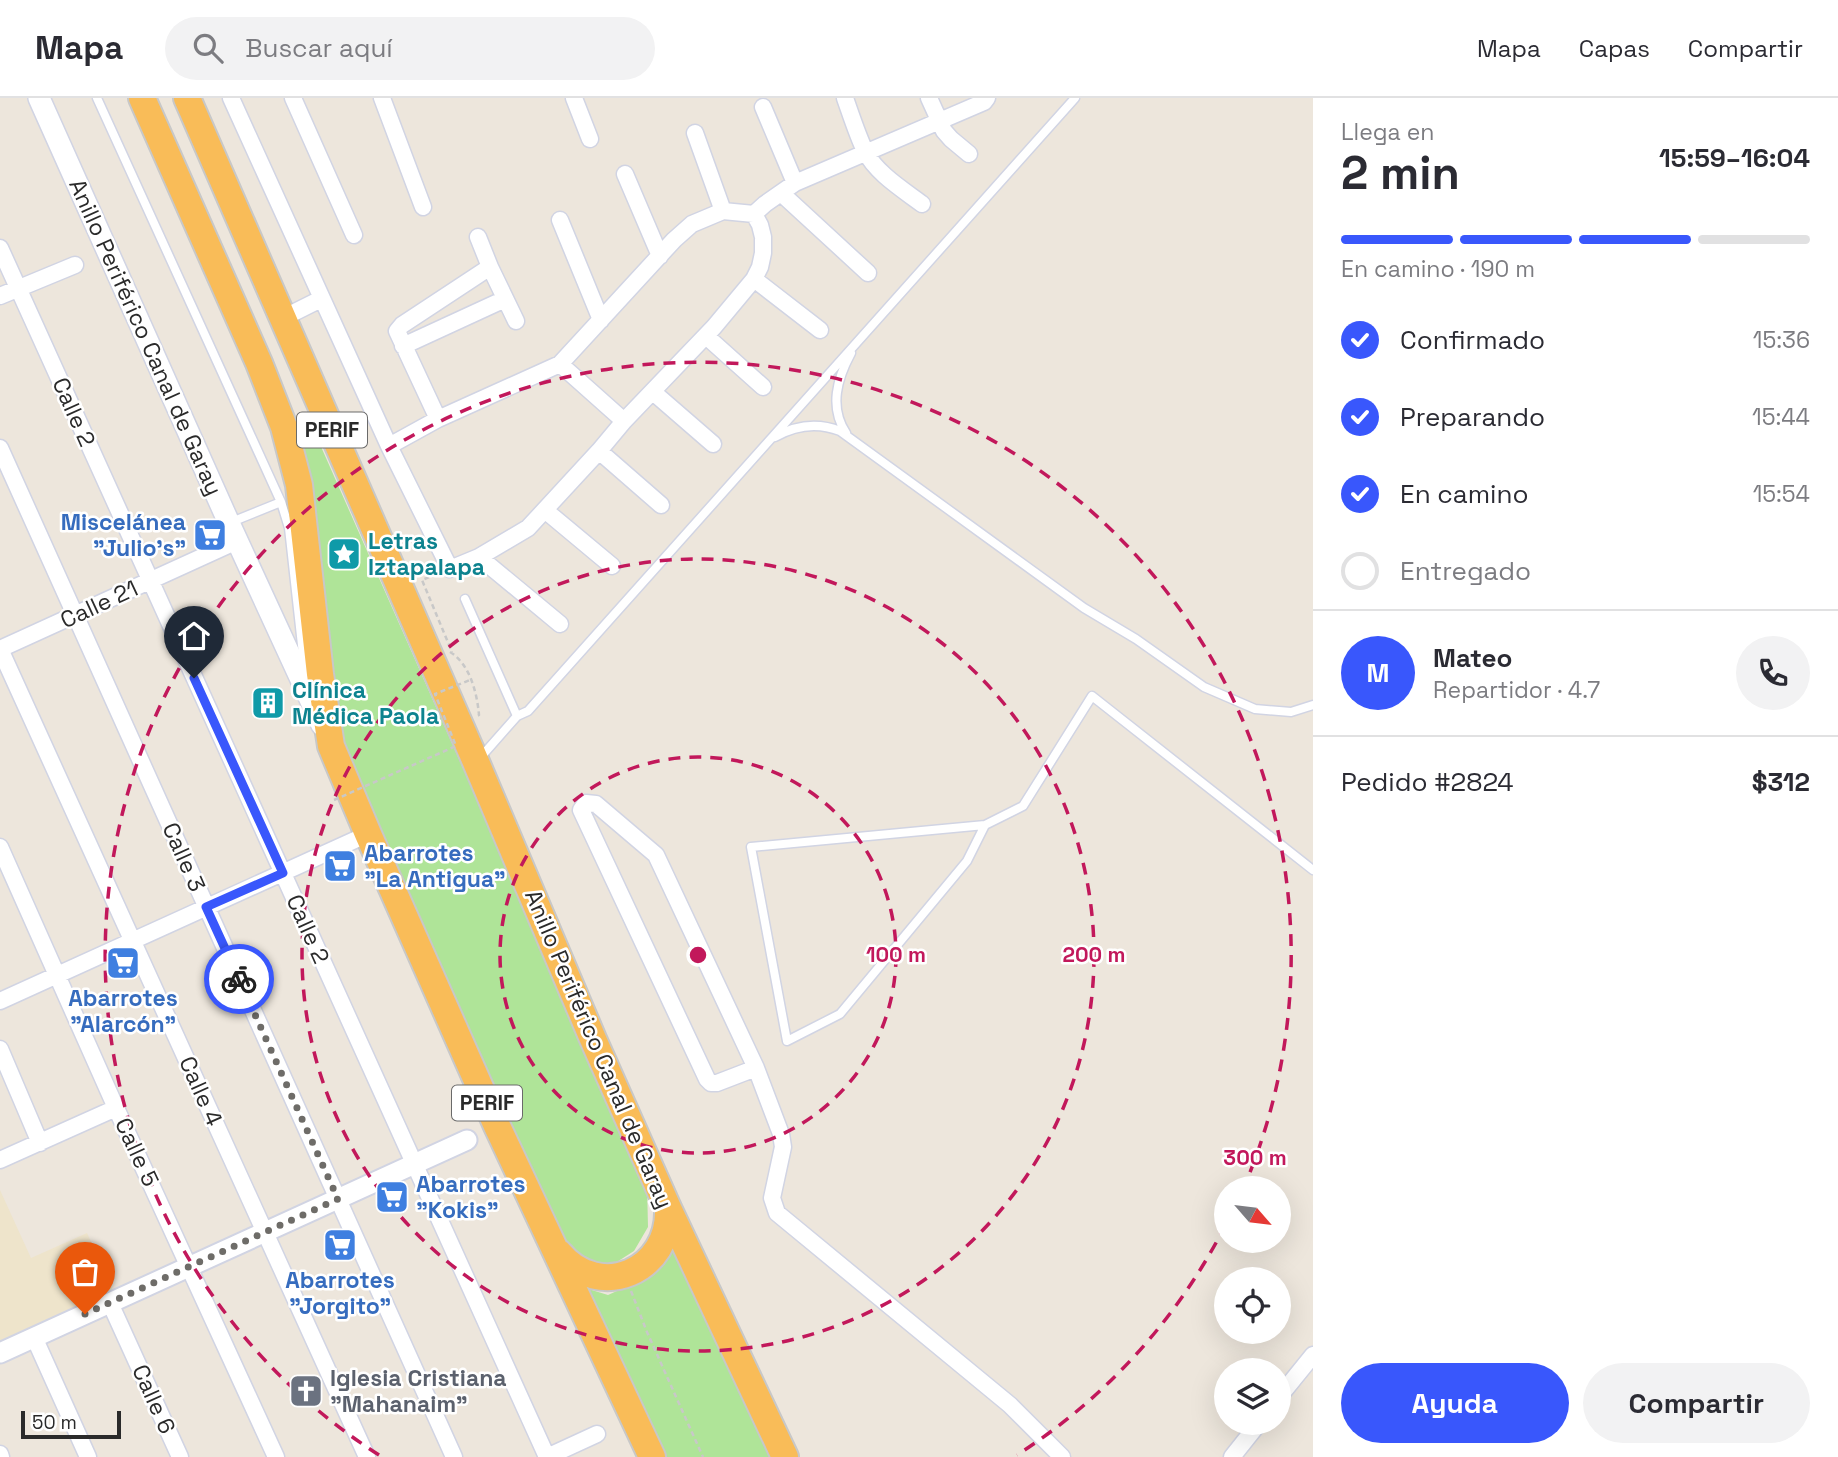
<!DOCTYPE html>
<html lang="es">
<head>
<meta charset="utf-8">
<style>
  body { margin:0; font-family:"Space Grotesk",sans-serif; background:#f2f2f3; color:#2b2b33; height:100vh; display:flex; flex-direction:column; font-size:26px; white-space:nowrap }
  * { box-sizing:border-box; margin:0 }
  p { font-size:23px; color:#7c7c81 }
  .icon { flex:none; width:38px; height:38px; fill:none; stroke:currentColor; stroke-width:2; stroke-linecap:round; stroke-linejoin:round }
  .map { position:relative; flex:1; overflow:hidden }
  .drawer { display:flex; flex-direction:column; background:#fff; width:525px }
  .drawer>* { flex:none }
  .needle { width:46px; rotate:118deg }
  .buttons { position:absolute; left:1214px; top:1078px; display:grid; gap:14px }
  .buttons a { display:grid; place-items:center; width:77px; height:77px; border-radius:50%; background:#fff; box-shadow:0 7px 28px #0002; font-size:35px }
  .scale { position:absolute; left:21px; bottom:18px; width:100px; box-sizing:border-box; padding-left:7px; border:4px solid #2a2a2a; border-top:0; font-size:19px; line-height:24px; white-space:nowrap; color:#2a2a2a; -webkit-text-stroke:5px #fff; paint-order:stroke }
  .pin { position:absolute; display:grid; place-items:center; width:60px; height:60px; color:#fff; margin:-72px -30px; border-radius:50% 50% 50% 0; rotate:-45deg; box-shadow:0 0 7px #0007 }
  .pin .icon { rotate:45deg }
  .courier { position:absolute; display:grid; place-items:center; width:70px; height:70px; margin:-35px; border:5px solid #3957fc; border-radius:50%; background:#fff; color:#222; box-shadow:0 2px 9px #0007 }
  .summary em { font-style:normal; font-weight:700 }
  .summary div { display:flex; flex-direction:column-reverse }
  .summary { display:flex; align-items:center; justify-content:space-between; height:119px; padding:0 28px }
  h1 { font-size:46px; font-weight:700; line-height:52px }
  .bar { display:grid; grid-template-columns:repeat(4,1fr); gap:10px 7px; align-content:center; height:84px; padding:0 28px }
  .bar i { height:9px; border-radius:5px; background:#e1e1e2 }
  .bar .current { background:#3957fc }
  .bar p { grid-column:span 4 }
  .line { display:flex; align-items:center; gap:18px; padding:0 28px; border-top:2px solid #e1e1e2 }
  .line div { flex:1 }
  .round { display:grid; place-items:center; flex:none; width:74px; height:74px; border-radius:37px; background:#f2f2f3 }
  ol { padding:0 28px; list-style:none }
  li { display:flex; align-items:center; gap:21px; height:77px }
  li p { margin-inline-start:auto }
  li .icon { padding:7px; border-radius:50%; background:#3957fc; color:#fff; stroke-width:4 }
  li:last-child { color:#7c7c81 }
  li i { width:38px; height:38px; border:4px solid #e1e1e2; border-radius:50% }
  .cta { display:flex; gap:14px; margin-top:auto; padding:14px 28px }
  .cta a { flex:1; height:80px; border-radius:42px; background:#3957fc; color:#fff; font-size:28px; font-weight:700; line-height:80px; text-align:center }
  .cta a+a { background:#f2f2f3; color:#2b2b33 }
  header { display:flex; align-items:center; gap:42px; box-sizing:border-box; height:98px; padding:0 35px; background:#fff; border-bottom:2px solid #e1e1e2 }
  header strong { font-size:33px }
  nav { display:flex; gap:38px; margin-inline-start:auto; font-size:24px }
  .search { width:490px; height:63px; background:#f2f2f3; display:flex; align-items:center; gap:18px; box-sizing:border-box; padding:0 24px; border-radius:38px; color:#7c7c81; font-size:26px }
  main { display:flex; flex:1; min-height:0 }
  .map>svg:first-child { display:block }
</style>
</head>
<body>
<header>
<strong>Mapa</strong>
<div class="search"><svg class="icon" aria-label="search" viewBox="0 0 24 24"><circle cx="10" cy="10" r="6"/><path d="M15 15l6 6"/></svg>Buscar aquí</div>
<nav><a>Mapa</a><a>Capas</a><a>Compartir</a></nav>
</header>
<main>
<div class="map">
<svg width="1313" height="1359" viewBox="0 0 1313 1359">
  <rect width="100%" height="100%" fill="#ede6dc"/>
  <path fill="#eee4cb" d="M0 1092 31 1160 87 1135 113 1192 0 1243Z"/>
  <path fill="#afe498" d="M311 326 647 1087 648 1129 634 1153 609 1169 589 1161 558 1146 324 644 298 334Z
    M669 1132 774 1359H654L572 1186 608 1197 648 1179Z"/>
  <g fill="none" stroke-linecap="round" stroke-linejoin="round">
    <defs>
      <path id="service" d="M97 0 281 404 289 430 305 574
        M846 335C829 309 837 281 851 255
        M775 339C796 327 817 324 840 333L1084 510 1136 541 1204 589 1255 611 1291 614 1313 607
        M229 425 281 404
        M465 501 517 618
        M480 660 517 618 528 613 1075 0
        M985 727 751 749 787 943 840 916 967 763 985 727 1023 708 1092 598 1313 772"/>
      <path id="minor" d="M231 0 389 348 450 471 479 459 528 430 599 353 624 323 714 229 754 181 760 169 763 155V139L760 127 754 116
        M293 0 354 137
        M382 0 423 109
        M574 0 590 41
        M845 0C851 17 857 36 865 53 876 75 902 91 922 106
        M929 0 944 33 951 41 969 56
        M763 9 795 85
        M695 35 723 113
        M625 76 660 158
        M781 95 868 175
        M754 116 765 106 795 85 984 4 987 0
        M560 122 601 222
        M478 139 490 169 516 223
        M0 150 547 1359
        M754 181 820 232
        M0 198 75 167
        M283 220 321 201
        M706 238 763 289
        M403 248 505 201
        M560 266 624 323
        M653 294 713 346
        M438 321 397 233 402 227 490 169
        M389 348 438 321 560 266 674 142 692 126 723 113 754 116
        M0 350 454 1359
        M599 353 661 407
        M546 413 612 468
        M479 459 560 526
        M0 551 367 1359
        M0 551 237 443
        M0 749 116 1010 276 1359
        M0 903 368 736
        M0 951 40 1045
        M756 970 717 985H711L707 981 581 712 586 705 596 706 656 757 756 970 781 1036 783 1049 772 1100 777 1115 1010 1307 1062 1359
        M0 1062 116 1010
        M110 1205 180 1359
        M34 1239 88 1359
        M1279 1299 1313 1257
        M0 1356 1 1359
        M547 1359 597 1336
        M1232 1359 1259 1325"/>
      <path id="tertiary" d="M0 1255 467 1042"/>
      <path id="secondary" d="M39 0 229 425 322 627"/>
      <path id="trunk" d="M142 0 259 265 284 329 299 387 320 576 331 648 368 736 497 1028 652 1359
        M187 0 476 664 593 941 668 1110 785 1359
        M559 1155C600 1204 671 1173 668 1110"/>
    </defs>
    <use href="#service" stroke="#d1d4e3" stroke-width="11"/>
    <use href="#minor" stroke="#d1d4e3" stroke-width="19"/>
    <use href="#tertiary" stroke="#d1d4e3" stroke-width="23"/>
    <use href="#secondary" stroke="#d1d4e3" stroke-width="24"/>
    <use href="#trunk" stroke="#c8c8c8" stroke-width="30"/>
    <path stroke="#c8c8c8" stroke-width="2.5" stroke-dasharray="5 3.5" stroke-linecap="butt" d="M437 476 422 482 452 554
      M450 554C470 566 477 595 479 617L477 618
      M631 1193 647 1234 703 1359"/>
    <use href="#service" stroke="#fff" stroke-width="8"/>
    <use href="#minor" stroke="#fff" stroke-width="16"/>
    <use href="#tertiary" stroke="#fff" stroke-width="19"/>
    <use href="#secondary" stroke="#fff" stroke-width="21"/>
    <use href="#trunk" stroke="#f9bc58" stroke-width="26"/>
    <path stroke="#c8c8c8" stroke-width="2.5" stroke-dasharray="5 3.5" stroke-linecap="butt" d="M334 702 456 648 435 596 470 582"/>
  </g>
  <g fill="none" stroke-linecap="round" stroke-linejoin="round">
    <path stroke="#6e6c68" stroke-width="7" stroke-dasharray="0 12.6" d="M85 1216 338 1101 239 881"/>
    <path stroke="#3957fc" stroke-width="9" d="M194 580 283 775 206 809 239 881"/>
  </g>
  <g fill="none" stroke="#c2185b" stroke-width="3.5" stroke-dasharray="12 9">
    <circle cx="698" cy="857" r="198"/>
    <circle cx="698" cy="857" r="396"/>
    <path d="M1226 1126A593 593 0 0 1 1017 1357M379 1357A593 593 0 1 1 1244 1089"/>
  </g>
  <defs>
    <symbol id="supermarket-square" viewBox="-11 -11 22 22"><rect x="-9" y="-9" width="18" height="18" rx="4" fill="#3f7fe0" stroke="#fff"/><path d="M-6-5.5h2.5l.6 2H6L4.5 2H-2.5L-4.4-4H-6ZM-1.5 3.2a1.3 1.3 0 1 0 .1 0ZM3 3.2a1.3 1.3 0 1 0 .1 0Z" fill="#fff"/></symbol>
    <symbol id="sight-square" viewBox="-11 -11 22 22"><rect x="-9" y="-9" width="18" height="18" rx="4" fill="#0f9aa8" stroke="#fff"/><path d="M0-6L1.8-2.2L6-1.7L2.9 1.2L3.7 5.4L0 3.3L-3.7 5.4L-2.9 1.2L-6-1.7L-1.8-2.2Z" fill="#fff"/></symbol>
    <symbol id="building-square" viewBox="-11 -11 22 22"><rect x="-9" y="-9" width="18" height="18" rx="4" fill="#0f9aa8" stroke="#fff"/><path d="M-4-6H4V6H1V3H-1V6H-4ZM-2.5-4.3h1.7v1.8h-1.7ZM.8-4.3h1.7v1.8H.8ZM-2.5-1h1.7V.8h-1.7ZM.8-1h1.7V.8H.8Z" fill="#fff"/></symbol>
    <symbol id="church-square" viewBox="-11 -11 22 22"><rect x="-9" y="-9" width="18" height="18" rx="4" fill="#6b7280" stroke="#fff"/><path d="M-1.2-6h2.4v3.5h3.3v2.4h-3.3V6h-2.4V-.1h-3.3v-2.4h3.3Z" fill="#fff"/></symbol>
  </defs>
  <g fill-rule="evenodd">
    <use href="#supermarket-square" x="191" y="418" width="38" height="38"/>
    <use href="#sight-square" x="325" y="437" width="38" height="38"/>
    <use href="#building-square" x="249" y="586" width="38" height="38"/>
    <use href="#supermarket-square" x="321" y="749" width="38" height="38"/>
    <use href="#supermarket-square" x="104" y="846" width="38" height="38"/>
    <use href="#supermarket-square" x="373" y="1080" width="38" height="38"/>
    <use href="#supermarket-square" x="321" y="1128" width="38" height="38"/>
    <use href="#church-square" x="287" y="1274" width="38" height="38"/>
  </g>
  <g text-anchor="middle" stroke-width="5" stroke-linejoin="round" paint-order="stroke">
    <g fill="#fff" stroke="#6a6a6a" stroke-width="2">
      <rect x="297" y="314.5" width="70" height="35" rx="5"/>
      <rect x="452" y="987.5" width="70" height="35" rx="5"/>
    </g>
    <g font-size="21" font-weight="bold" fill="#2a2a2a">
      <text x="332" y="339">PERIF</text>
      <text x="487" y="1012">PERIF</text>
    </g>
    <g font-size="23" fill="#2a2a2a" stroke="#fff">
      <text transform="translate(146 239) rotate(66)" y="8">Anillo Periférico Canal de Garay</text>
      <text transform="translate(74 314) rotate(66)" y="8">Calle 2</text>
      <text transform="translate(99 506) rotate(-25)" y="8">Calle 21</text>
      <text transform="translate(184 759) rotate(66)" y="8">Calle 3</text>
      <text transform="translate(308 831) rotate(66)" y="8">Calle 2</text>
      <text transform="translate(599 951) rotate(67)" y="8">Anillo Periférico Canal de Garay</text>
      <text transform="translate(201 993) rotate(66)" y="8">Calle 4</text>
      <text transform="translate(137 1054) rotate(65)" y="8">Calle 5</text>
      <text transform="translate(154 1301) rotate(66)" y="8">Calle 6</text>
    </g>
    <g font-size="23" font-weight="bold" fill="#366cbe" stroke="#fff" text-anchor="start">
      <text x="186" y="432" text-anchor="end">Miscelánea<tspan x="186" dy="26">"Julio's"</tspan></text>
      <text x="364" y="763">Abarrotes<tspan x="364" dy="26">"La Antigua"</tspan></text>
      <text x="123" y="908" text-anchor="middle">Abarrotes<tspan x="123" dy="26">"Alarcón"</tspan></text>
      <text x="416" y="1094">Abarrotes<tspan x="416" dy="26">"Kokis"</tspan></text>
      <text x="340" y="1190" text-anchor="middle">Abarrotes<tspan x="340" dy="26">"Jorgito"</tspan></text>
    </g>
    <g font-size="23" font-weight="bold" fill="#0d838f" stroke="#fff" text-anchor="start">
      <text x="368" y="451">Letras<tspan x="368" dy="26">Iztapalapa</tspan></text>
      <text x="292" y="600">Clínica<tspan x="292" dy="26">Médica Paola</tspan></text>
    </g>
    <g font-size="23" font-weight="bold" fill="#5b616d" stroke="#fff" text-anchor="start">
      <text x="330" y="1288">Iglesia Cristiana<tspan x="330" dy="26">"Mahanaim"</tspan></text>
    </g>
  </g>
  <circle cx="698" cy="857" r="10" fill="#c2185b" stroke="#fff" stroke-width="3.5"/>
  <g font-size="21" text-anchor="middle" font-weight="bold" fill="#c2185b" stroke="#fff" stroke-width="5" stroke-linejoin="round" paint-order="stroke">
    <text x="896" y="864">100 m</text>
    <text x="1094" y="864">200 m</text>
    <text x="1255" y="1067">300 m</text>
  </g>
</svg>
<div class="buttons">
<a><svg class="needle" viewBox="-14 -14 28 28"><path d="M0-13l5 13h-10z" fill="#e53935"/><path d="M0 13l5-13h-10z" fill="#7c7c81"/></svg></a>
<a><svg class="icon" aria-label="locate" viewBox="0 0 24 24"><circle cx="12" cy="12" r="6"/><path d="M12 2v4M12 18v4M2 12h4M18 12h4"/></svg></a>
<a><svg class="icon" aria-label="layers" viewBox="0 0 24 24"><path d="M12 4l9 5-9 5-9-5zM3 14l9 5 9-5"/></svg></a>
</div>
<div class="scale">50 m</div>
<div class="pin" style="left:85px;top:1216px;background:#ea580c"><svg class="icon" aria-label="bag" viewBox="0 0 24 24"><path d="M5 8h14l-1 12H6zM9 8a3 3 0 0 1 6 0"/></svg></div>
<div class="pin" style="left:194px;top:580px;background:#1f2937"><svg class="icon" aria-label="home" viewBox="0 0 24 24"><path d="M3 11l9-7 9 7M6 9v11h12V9"/></svg></div>
<div class="courier" style="left:239px;top:881px"><svg class="icon" aria-label="bike" viewBox="0 0 24 24"><circle cx="6" cy="16" r="4"/><circle cx="18" cy="16" r="4"/><path d="M6 16l4-8h5l3 8M10 8l3 8H6M13 5h3"/></svg></div>
</div>
<section class="drawer">
<div class="summary"><div><h1>2 min</h1><p>Llega en</p></div><em>15:59–16:04</em></div>
<div class="bar"><i class="current"></i><i class="current"></i><i class="current"></i><i></i><p>En camino · 190 m</p></div>
<ol>
<li><svg class="icon" aria-label="check" viewBox="0 0 24 24"><path d="M5 12l5 5 9-10"/></svg>Confirmado<p>15:36</p></li>
<li><svg class="icon" aria-label="check" viewBox="0 0 24 24"><path d="M5 12l5 5 9-10"/></svg>Preparando<p>15:44</p></li>
<li><svg class="icon" aria-label="check" viewBox="0 0 24 24"><path d="M5 12l5 5 9-10"/></svg>En camino<p>15:54</p></li>
<li><i></i>Entregado</li>
</ol>
<div class="line" style="height:126px"><b class="round" style="background:#3957fc;color:#fff">M</b><div><b>Mateo</b><p>Repartidor · 4.7</p></div><a class="round"><svg class="icon" aria-label="phone" viewBox="0 0 24 24"><path d="M5 4h4l2 5-3 2q2 4 5 5l2-3 5 2v4C11 20 4 13 5 4z"/></svg></a></div>
<div class="line" style="height:91px"><div>Pedido #2824</div><b>$312</b></div>
<div class="cta"><a>Ayuda</a><a>Compartir</a></div>
</section>
</main>
</body>
</html>
